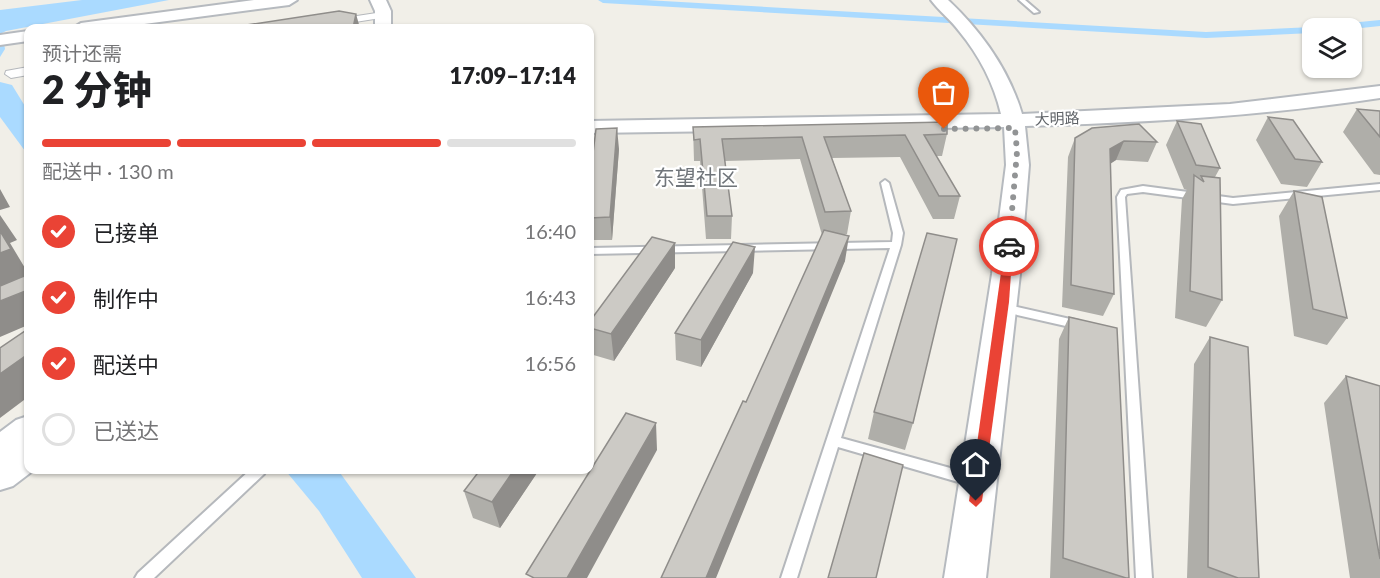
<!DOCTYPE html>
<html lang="zh">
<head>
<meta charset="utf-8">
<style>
  body { margin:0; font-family:Lato,"Noto Sans SC",sans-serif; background:#f6f6f6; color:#202124; height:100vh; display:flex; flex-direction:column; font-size:22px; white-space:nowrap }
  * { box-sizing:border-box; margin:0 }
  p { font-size:20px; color:#757577 }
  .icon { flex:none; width:33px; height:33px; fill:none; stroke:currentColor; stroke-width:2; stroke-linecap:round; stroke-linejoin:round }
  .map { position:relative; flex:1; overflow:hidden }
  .side { position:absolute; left:24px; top:24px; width:570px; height:450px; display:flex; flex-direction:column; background:#fff; border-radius:12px; box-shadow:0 2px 4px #0004 }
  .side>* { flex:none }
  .buttons { position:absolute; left:1302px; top:18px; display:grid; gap:12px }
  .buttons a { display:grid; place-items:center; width:60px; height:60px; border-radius:12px; background:#fff; box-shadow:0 2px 4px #0004; font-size:30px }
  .pin { position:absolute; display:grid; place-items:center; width:51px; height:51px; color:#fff; margin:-62px -26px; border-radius:50% 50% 50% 0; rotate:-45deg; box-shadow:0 0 6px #0007 }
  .pin .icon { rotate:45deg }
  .courier { position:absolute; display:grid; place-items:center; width:60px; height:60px; margin:-30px; border:4px solid #ea4335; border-radius:50%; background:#fff; color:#222; box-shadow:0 2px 8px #0007 }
  .headline em { font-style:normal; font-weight:800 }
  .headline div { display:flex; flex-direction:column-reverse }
  .headline { display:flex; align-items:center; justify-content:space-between; height:102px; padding:0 18px }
  h1 { font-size:39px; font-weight:800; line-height:45px }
  .bar { display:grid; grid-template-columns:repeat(4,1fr); gap:9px 6px; align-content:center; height:72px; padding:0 18px }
  .bar i { height:8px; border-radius:4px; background:#e0e0e0 }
  .bar .on { background:#ea4335 }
  .bar p { grid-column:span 4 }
  ol { padding:0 18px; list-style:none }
  li { display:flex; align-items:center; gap:18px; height:66px }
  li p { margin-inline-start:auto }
  li .icon { padding:6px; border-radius:50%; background:#ea4335; color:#fff; stroke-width:4 }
  li:last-child { color:#757577 }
  li i { width:33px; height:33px; border:3px solid #e0e0e0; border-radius:50% }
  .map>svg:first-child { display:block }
</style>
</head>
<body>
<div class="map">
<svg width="1380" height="578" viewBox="0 0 1380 578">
  <rect width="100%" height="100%" fill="#f1efe8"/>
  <path fill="#aadaff" d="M82 0H169L6 31 2 33 5 49 0 57V10Z
    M0 82 12 85 28 111V155L0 117Z
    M285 470H338L416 578H362L319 511Z"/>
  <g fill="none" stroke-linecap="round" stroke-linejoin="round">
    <path fill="#aadaff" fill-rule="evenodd" d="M598 0H646L1206 32 1312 27 1316 28H1312V33L1206 38 603 3Z
      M1380 20V26L1352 29 1324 28 1329 25Z"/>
    <defs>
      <path id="lane" d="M1019 0H1025L1039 12 1034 13Z
        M885 180 889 183 903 233 901 245 841 438 972 474 977 476 979 480 977 484 972 486 838 447 797 578H781L890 248 590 254V248L892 242 893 233 881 183Z
        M1380 184V190L1233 204 1143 192 1127 194 1125 197 1152 578H1136L1117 197 1121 190 1143 186 1233 198Z
        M1004 304 1079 321 1085 325 1079 329 1000 311 999 308 1000 305Z
        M250 470H266L264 474 154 578H135L138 573Z"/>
      <path id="street" d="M383 12 387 13V17L317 28H292L298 25Z
        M28 67V75L11 78 5 74 6 71Z"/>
      <path id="secondary" d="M254 0H297L289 5 114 28H73L81 23Z
        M370 0H386L391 11V28H375V11Z
        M931 0H948C981 31 1009 70 1022 114L1230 104 1380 86V98C1262 116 1144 123 1025 126L1029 165 1020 274 986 578H944L992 274 1006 165 1004 127 590 133V121L1001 114C994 84 979 55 959 31 951 20 939 11 931 0Z
        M28 31V41L0 45V35Z
        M28 416V470H34L13 486 0 490V432L16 420Z"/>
    </defs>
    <use href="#lane" stroke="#b5b8bc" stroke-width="4"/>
    <use href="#street" stroke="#b5b8bc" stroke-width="2"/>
    <use href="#secondary" stroke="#b6babf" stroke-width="4"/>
    <use href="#lane" fill="#fff" fill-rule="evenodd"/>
    <use href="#street" fill="#fff" fill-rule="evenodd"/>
    <use href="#secondary" fill="#fff" fill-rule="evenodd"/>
  </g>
  <path fill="#afaea9" d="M1357 109 1380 111V175L1374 174 1343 132Z
    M1268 117 1322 162 1307 187 1281 184 1256 140Z
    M1177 121 1220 168 1215 177 1222 300 1206 327 1175 318 1182 199 1187 190 1184 189 1166 145Z
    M693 127 947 134 942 156H936L960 196 954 219H933L900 157 832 158 851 211 847 234 844 235 845 261 746 402 822 235 800 159 725 161 732 216 731 239H706L700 161H694Z
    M1075 138 1157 142 1148 162 1116 160 1110 164 1114 294 1103 316 1062 307 1068 157Z
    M619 149 612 240H590V177Z
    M1294 191 1347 318 1327 345 1294 336 1279 216Z
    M675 268 614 361 590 354V321Z
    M753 273 701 367 676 360 675 333Z
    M1069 317 1129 578H1050L1059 339Z
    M1210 337 1238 578H1187L1194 364Z
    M1346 376 1380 386V578H1350L1324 403Z
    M874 412 913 423 905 450 868 439Z
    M480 470H539L500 528 473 518 464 491Z"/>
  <path fill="#8f8d8a" d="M356 14 360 28H353Z
    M617 128 619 149 612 240 610 217Z
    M1124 141 1116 160 1102 169 1110 149Z
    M0 189 10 207 0 210Z
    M0 215 17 240 10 243 28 273V275L24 277 28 284 0 286Z
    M849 236 845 261 716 578H706Z
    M675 243V268L614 361 611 334Z
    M755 247 753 273 701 367V340Z
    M28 290V325L0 337V301Z
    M28 354V397L0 418V374Z
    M590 370 592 390 590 394Z
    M656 423 657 450 587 578H567Z
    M514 470H539L500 528 492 502Z"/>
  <path fill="#cccac5" stroke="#8f8d8a" stroke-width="1.5" d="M339 11 356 14 353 28H227Z
    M1357 109 1380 111V137Z
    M1268 117 1293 120 1322 162 1295 159Z
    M1177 121 1201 124 1220 168 1196 165Z
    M947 122V134L924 135 960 196H939L905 135 824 137 851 211 825 212 802 137 722 139 732 216H707L700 139 694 140 693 127Z
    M1139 124 1157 142 1124 141 1110 149 1114 294 1071 285 1075 138 1092 128Z
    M617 128 610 217 590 218V177L596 129Z
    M1194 175 1204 182 1201 176 1220 178 1222 300 1190 291Z
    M1294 191 1322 197 1347 318 1313 309Z
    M824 230 849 236 706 578H661L743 401 746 402Z
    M0 231 11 249 0 253Z
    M927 233 957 239 913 423 874 412Z
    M652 237 675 243 611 334 590 328V321Z
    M733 242 755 247 701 340 675 333Z
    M24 276 28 284V290L0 301V286Z
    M1069 317 1117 328 1129 578H1126L1063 558Z
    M28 329V354L0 374V348Z
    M1210 337 1248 347 1259 578H1238L1208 567Z
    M1346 376 1380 386V559Z
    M626 413 656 423 567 578H534L526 574Z
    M864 453 903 465 876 578H828Z
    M480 470H514L492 502 464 491Z"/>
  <path fill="#ea4335" d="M1005 244 1013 246 1009 302 982 501 976 507 969 501Z"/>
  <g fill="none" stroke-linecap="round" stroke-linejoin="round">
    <path stroke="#929495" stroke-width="6" stroke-dasharray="0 10.8" d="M944 129 1015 128 1017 152 1009 246"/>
  </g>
  <g text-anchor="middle" stroke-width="4.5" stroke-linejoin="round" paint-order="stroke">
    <g font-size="15" fill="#5f6368" stroke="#fff">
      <text transform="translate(1057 119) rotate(-2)" y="5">大明路</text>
    </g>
    <g font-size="21" fill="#70757a" stroke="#fff">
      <text x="696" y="185">东望社区</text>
    </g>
  </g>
</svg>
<div class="buttons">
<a><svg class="icon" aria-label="layers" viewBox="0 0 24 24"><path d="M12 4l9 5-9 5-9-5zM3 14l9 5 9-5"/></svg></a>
</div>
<div class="pin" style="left:944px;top:129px;background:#ea580c"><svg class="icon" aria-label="bag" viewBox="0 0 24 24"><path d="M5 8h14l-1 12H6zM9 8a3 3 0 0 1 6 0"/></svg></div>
<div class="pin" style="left:976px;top:501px;background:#1f2937"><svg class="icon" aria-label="home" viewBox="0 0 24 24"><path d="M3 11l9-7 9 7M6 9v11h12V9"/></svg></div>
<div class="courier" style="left:1009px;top:246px"><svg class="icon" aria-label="car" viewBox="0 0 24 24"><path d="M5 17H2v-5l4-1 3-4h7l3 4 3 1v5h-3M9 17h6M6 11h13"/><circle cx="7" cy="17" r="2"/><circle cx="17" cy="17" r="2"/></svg></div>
<section class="side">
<div class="headline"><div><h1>2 分钟</h1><p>预计还需</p></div><em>17:09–17:14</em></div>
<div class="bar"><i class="on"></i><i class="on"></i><i class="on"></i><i></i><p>配送中 · 130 m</p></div>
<ol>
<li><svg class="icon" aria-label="check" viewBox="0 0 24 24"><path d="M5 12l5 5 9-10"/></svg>已接单<p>16:40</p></li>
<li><svg class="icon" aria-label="check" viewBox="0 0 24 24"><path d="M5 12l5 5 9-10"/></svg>制作中<p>16:43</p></li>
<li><svg class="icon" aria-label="check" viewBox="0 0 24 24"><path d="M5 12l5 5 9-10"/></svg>配送中<p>16:56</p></li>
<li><i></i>已送达</li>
</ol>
</section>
</div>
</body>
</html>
